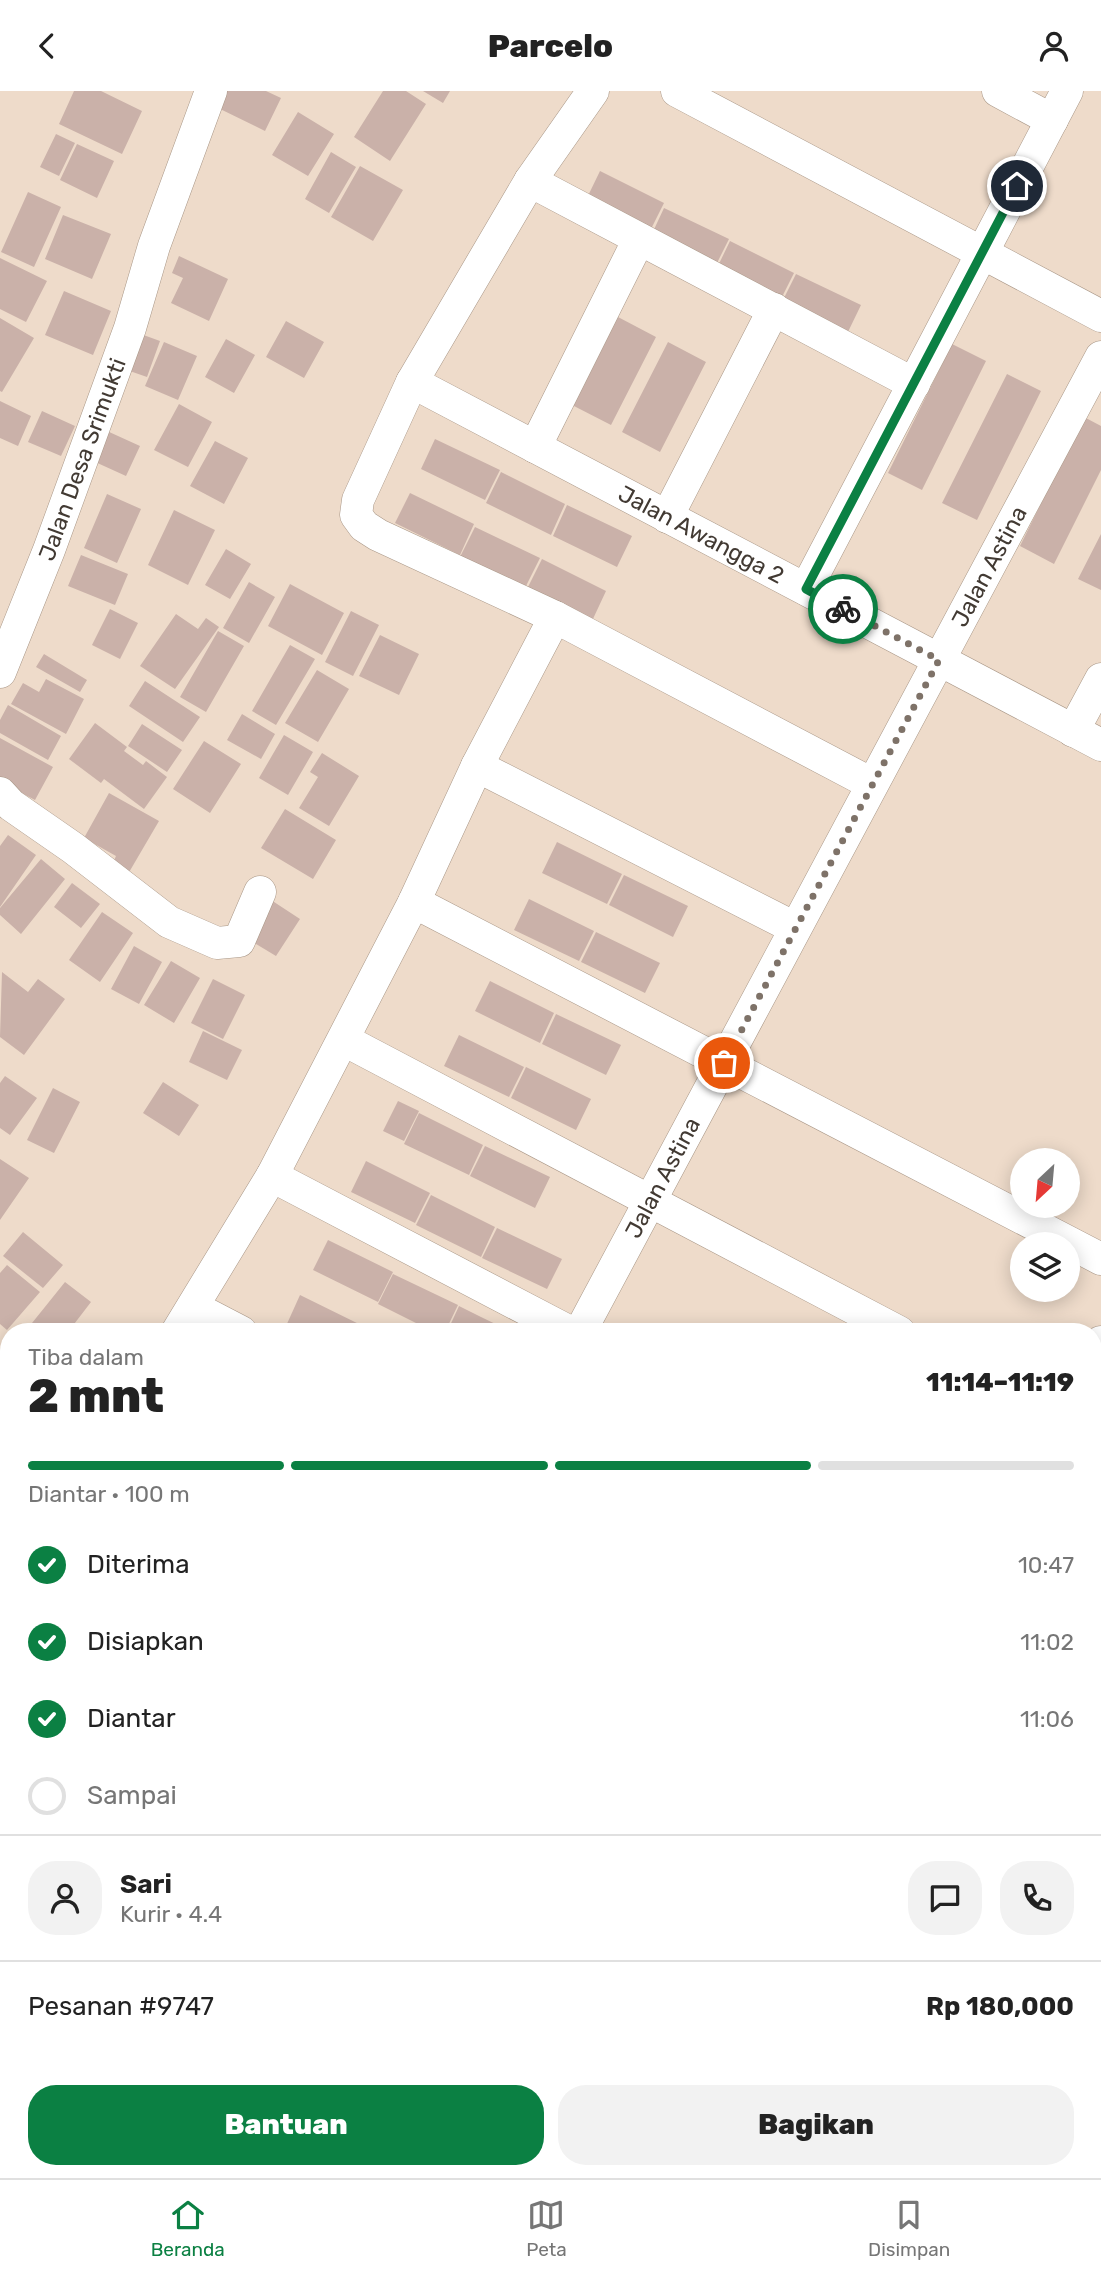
<!DOCTYPE html>
<html lang="id">
<head>
<meta charset="utf-8">
<style>
  body { margin:0; font-family:Rubik,sans-serif; background:#f2f2f2; color:#222; height:100vh; display:flex; flex-direction:column; font-size:26px; white-space:nowrap }
  * { box-sizing:border-box; margin:0 }
  p { font-size:23px; color:#767676 }
  .icon { flex:none; width:38px; height:38px; fill:none; stroke:currentColor; stroke-width:2; stroke-linecap:round; stroke-linejoin:round }
  .map { position:relative; flex:1; overflow:hidden }
  .side { position:absolute; left:0px; top:1232px; width:1102px; height:856px; display:flex; flex-direction:column; background:#fff; border-radius:28px 28px 0 0; box-shadow:0 4px 18px #0003 }
  .side>* { flex:none }
  .needle { width:46px; rotate:206deg }
  .buttons { position:absolute; left:1010px; top:1057px; display:grid; gap:14px }
  .buttons a { display:grid; place-items:center; width:70px; height:70px; border-radius:50%; background:#fff; box-shadow:0 4px 18px #0003; font-size:35px }
  .pin { position:absolute; display:grid; place-items:center; width:60px; height:60px; color:#fff; margin:-30px; border:4px solid #fff; border-radius:50%; box-shadow:0 2px 7px #0007 }
  .courier { position:absolute; display:grid; place-items:center; width:70px; height:70px; margin:-35px; border:5px solid #0b8043; border-radius:50%; background:#fff; color:#222; box-shadow:0 2px 9px #0007 }
  .summary em { font-style:normal; font-weight:800 }
  .summary div { display:flex; flex-direction:column-reverse }
  .summary { display:flex; align-items:center; justify-content:space-between; height:119px; padding:0 28px }
  h1 { font-size:46px; font-weight:800; line-height:52px }
  .bar { display:grid; grid-template-columns:repeat(4,1fr); gap:10px 7px; align-content:center; height:84px; padding:0 28px }
  .bar i { height:9px; border-radius:5px; background:#e0e0e0 }
  .bar .active { background:#0b8043 }
  .bar p { grid-column:span 4 }
  .line { display:flex; align-items:center; gap:18px; padding:0 28px; border-top:2px solid #e0e0e0 }
  .line div { flex:1 }
  .round { display:grid; place-items:center; flex:none; width:74px; height:74px; border-radius:28px; background:#f2f2f2 }
  ol { padding:0 28px; list-style:none }
  li { display:flex; align-items:center; gap:21px; height:77px }
  li p { margin-inline-start:auto }
  li .icon { padding:7px; border-radius:50%; background:#0b8043; color:#fff; stroke-width:4 }
  li:last-child { color:#767676 }
  li i { width:38px; height:38px; border:4px solid #e0e0e0; border-radius:50% }
  .button { display:flex; gap:14px; margin-top:auto; padding:14px 28px }
  .button a { flex:1; height:80px; border-radius:28px; background:#0b8043; color:#fff; font-size:28px; font-weight:800; line-height:80px; text-align:center }
  .button a+a { background:#f2f2f2; color:#222 }
  header { display:flex; justify-content:space-between; align-items:center; height:91px; padding:0 28px; background:#fff; font-size:32px; font-weight:800 }
  .menu { display:flex; justify-content:space-around; align-items:center; height:98px; border-top:2px solid #e0e0e0; background:#fff; font-size:19px; color:#767676 }
  .menu a { display:grid; justify-items:center; gap:4px }
  .menu .active { color:#0b8043 }
  .map>svg:first-child { display:block }
</style>
</head>
<body>
<header><svg class="icon" aria-label="back" viewBox="0 0 24 24"><path d="M15 5l-7 7 7 7"/></svg>Parcelo<svg class="icon" aria-label="person" viewBox="0 0 24 24"><circle cx="12" cy="8" r="4"/><path d="M4 21q1-7 8-7t8 7"/></svg></header>
<div class="map">
<svg width="1101" height="2087" viewBox="0 0 1101 2087">
  <rect width="100%" height="100%" fill="#eedbca"/>
  <path fill="#cab1a9" d="M74 0H101L142 20 122 63 59 33Z
    M221 0H266L281 7 265 40 214 15Z
    M383 0H406L426 13 390 70 354 46Z
    M423 0H450L443 12Z
    M298 21 334 43 308 85 272 64Z
    M56 43 75 52 59 85 40 76Z
    M77 53 114 70 97 107 60 89Z
    M331 61 356 76 329 122 305 108Z
    M360 75 403 99 373 150 331 126Z
    M600 80 664 112 649 142 585 111Z
    M28 101 61 116 34 176 1 161Z
    M664 117 729 148 714 178 650 147Z
    M63 124 111 143 92 188 45 168Z
    M730 150 794 182 779 212 715 181Z
    M179 165 228 188 209 230 171 212 183 187 172 182Z
    M0 167 47 190 26 231 0 218Z
    M796 183 861 214 846 245 781 213Z
    M64 200 111 220 93 264 45 244Z
    M618 226 656 246 611 334 572 314Z
    M0 227 34 247 2 301 0 300Z
    M286 230 324 251 304 287 266 266Z
    M138 242 160 250 147 286 124 278Z
    M226 248 255 264 234 302 205 286Z
    M164 251 197 265 178 309 145 295Z
    M668 251 706 271 660 361 622 341Z
    M952 253 986 270 922 399 888 382Z
    M1007 283 1041 300 977 429 942 412Z
    M0 310 31 325 18 355 0 347Z
    M179 313 212 331 188 376 154 359Z
    M42 320 75 335 61 365 28 351Z
    M1084 326 1101 335V379L1054 473 1020 455Z
    M107 340 140 355 126 385 93 370Z
    M435 348 500 379 485 409 421 378Z
    M215 350 248 367 224 413 190 395Z
    M501 381 565 413 551 444 486 412Z
    M410 402 474 433 460 464 395 432Z
    M107 403 141 418 117 472 84 457Z
    M567 414 632 445 617 476 553 445Z
    M174 419 215 439 188 494 148 474Z
    M475 436 540 467 525 497 460 466Z
    M1101 443V499L1078 488Z
    M226 458 251 473 230 508 205 494Z
    M81 464 128 483 115 514 68 495Z
    M542 468 606 500 592 530 527 498Z
    M249 491 275 506 249 552 223 537Z
    M290 493 344 522 322 564 268 535Z
    M110 518 138 532 120 568 92 554Z
    M351 520 379 534 353 585 325 571Z
    M176 523 198 538 206 527 219 536 175 598 140 575Z
    M218 540 244 555 206 621 180 606Z
    M380 544 419 563 399 604 359 585Z
    M290 554 315 568 276 634 252 620Z
    M44 563 87 589 80 601 36 576Z
    M317 579 349 598 318 651 285 632Z
    M46 588 84 608 66 643 11 613 23 592 39 601Z
    M145 590 200 626 183 651 129 615Z
    M8 614 61 645 48 669 0 642V629Z
    M242 623 275 643 261 668 227 649Z
    M95 632 127 656 124 660 143 674 146 670 167 686 144 718 104 688 101 692 69 668Z
    M142 633 182 659 167 681 128 655Z
    M284 644 313 661 288 704 259 687Z
    M0 647 53 676 35 709 0 691Z
    M204 650 241 673 210 722 173 698Z
    M322 662 359 685 329 735 299 717 318 686 310 681Z
    M109 702 159 730 128 783 112 774 116 765 84 747Z
    M285 718 336 749 313 788 261 757Z
    M8 744 36 764 0 816V755Z
    M557 751 622 783 607 813 542 782Z
    M41 768 65 788 21 843 0 824V817Z
    M624 784 688 815 673 846 609 814Z
    M72 792 100 813 81 837 54 816Z
    M529 808 594 840 579 870 514 839Z
    M271 809 300 828 276 865 246 847Z
    M102 821 133 842 100 891 69 869Z
    M596 841 660 872 645 902 581 871Z
    M134 855 162 871 139 913 111 898Z
    M171 870 200 887 174 932 144 914Z
    M2 881 28 901 38 888 65 908 24 964 0 946Z
    M213 888 245 904 223 948 191 932Z
    M490 890 554 922 540 952 475 920Z
    M556 923 621 954 606 984 542 953Z
    M203 940 242 959 227 989 189 971Z
    M459 944 524 976 509 1006 444 975Z
    M526 976 591 1008 576 1039 511 1007Z
    M5 985 37 1007 10 1044 0 1037V992Z
    M163 991 199 1014 179 1045 143 1022Z
    M53 997 80 1011 54 1062 27 1049Z
    M398 1010 419 1020 404 1050 383 1040Z
    M419 1022 483 1054 469 1084 404 1053Z
    M485 1055 550 1086 535 1117 470 1085Z
    M0 1068 29 1087 0 1129Z
    M366 1070 430 1102 415 1132 351 1101Z
    M431 1104 495 1136 481 1166 416 1134Z
    M497 1137 562 1168 547 1198 482 1167Z
    M23 1141 63 1174 43 1197 3 1165Z
    M328 1149 393 1181 378 1211 313 1179Z
    M7 1174 40 1201 7 1239 0 1233V1182Z
    M393 1183 458 1214 445 1241H434L378 1213Z
    M65 1191 91 1211 68 1241H33L28 1237Z
    M300 1204 365 1236 362 1241H297L286 1235Z
    M459 1215 481 1226 512 1241H447Z"/>
  <g fill="none" stroke-linecap="round" stroke-linejoin="round">
    <defs>
      <g id="minor">
        <path d="M593 0 530 90 412 291 358 409 356 424 364 435 378 444 555 526 872 693"/>
        <path d="M677 0 1101 225"/>
        <path d="M998 0 1052 29"/>
        <path d="M530 90 914 293"/>
        <path id="s1" d="M412 291 1101 654"/>
        <path d="M535 356 639 148"/>
        <path d="M667 426 774 218"/>
        <path d="M806 498 1067 0"/>
        <path id="s2" d="M0 581 49 459 130 237 154 155 211 0"/>
        <path d="M1073 640 1101 588"/>
        <path d="M477 675 795 837"/>
        <path d="M0 702 11 714 73 757 169 831 217 852 239 850 260 801"/>
        <path d="M414 811 1101 1168"/>
        <path d="M344 949 899 1241"/>
        <path d="M272 1085 570 1241"/>
        <path d="M193 1216 241 1241"/>
        <path d="M177 1241 272 1085 414 811 477 675 555 526"/>
        <path id="s3" d="M580 1241 1101 266"/>
        <path d="M1094 1265 1101 1251"/>
        <path d="M1094 1642 1101 1628"/>
        <path d="M1094 1687 1101 1691"/>
        <path d="M223 2079 238 2087"/>
        <path d="M550 2079 566 2087"/>
        <path d="M857 2079 873 2087"/>
        <path d="M655 2087 659 2079"/>
      </g>
    </defs>
    <use href="#minor" stroke="#a99787" stroke-width="33"/>
    <use href="#minor" stroke="#fff" stroke-width="32"/>
  </g>
  <g fill="none" stroke-linecap="round" stroke-linejoin="round">
    <path stroke="#7e7268" stroke-width="7" stroke-dasharray="0 12.6" d="M724 972 939 569 843 518"/>
    <path stroke="#0b8043" stroke-width="9" d="M843 518 806 498 1017 95"/>
  </g>
  <g text-anchor="middle" stroke-width="6" stroke-linejoin="round" paint-order="stroke">
    <g font-size="23" fill="#423a33" stroke="#fff">
      <text dy="8" stroke="none"><textPath href="#s2" startOffset="228">Jalan Desa Srimukti</textPath></text>
      <text dy="8" stroke="none"><textPath href="#s1" startOffset="327">Jalan Awangga 2</textPath></text>
      <text dy="8" stroke="none"><textPath href="#s3" startOffset="868">Jalan Astina</textPath></text>
      <text dy="8" stroke="none"><textPath href="#s3" startOffset="175">Jalan Astina</textPath></text>
    </g>
  </g>
</svg>
<div class="buttons">
<a><svg class="needle" viewBox="-14 -14 28 28"><path d="M0-13l5 13h-10z" fill="#e53935"/><path d="M0 13l5-13h-10z" fill="#767676"/></svg></a>
<a><svg class="icon" aria-label="layers" viewBox="0 0 24 24"><path d="M12 4l9 5-9 5-9-5zM3 14l9 5 9-5"/></svg></a>
</div>
<div class="pin" style="left:724px;top:972px;background:#ea580c"><svg class="icon" aria-label="bag" viewBox="0 0 24 24"><path d="M5 8h14l-1 12H6zM9 8a3 3 0 0 1 6 0"/></svg></div>
<div class="pin" style="left:1017px;top:95px;background:#1f2937"><svg class="icon" aria-label="home" viewBox="0 0 24 24"><path d="M3 11l9-7 9 7M6 9v11h12V9"/></svg></div>
<div class="courier" style="left:843px;top:518px"><svg class="icon" aria-label="bike" viewBox="0 0 24 24"><circle cx="6" cy="16" r="4"/><circle cx="18" cy="16" r="4"/><path d="M6 16l4-8h5l3 8M10 8l3 8H6M13 5h3"/></svg></div>
<section class="side">
<div class="summary"><div><h1>2 mnt</h1><p>Tiba dalam</p></div><em>11:14–11:19</em></div>
<div class="bar"><i class="active"></i><i class="active"></i><i class="active"></i><i></i><p>Diantar · 100 m</p></div>
<ol>
<li><svg class="icon" aria-label="check" viewBox="0 0 24 24"><path d="M5 12l5 5 9-10"/></svg>Diterima<p>10:47</p></li>
<li><svg class="icon" aria-label="check" viewBox="0 0 24 24"><path d="M5 12l5 5 9-10"/></svg>Disiapkan<p>11:02</p></li>
<li><svg class="icon" aria-label="check" viewBox="0 0 24 24"><path d="M5 12l5 5 9-10"/></svg>Diantar<p>11:06</p></li>
<li><i></i>Sampai</li>
</ol>
<div class="line" style="height:126px"><a class="round"><svg class="icon" aria-label="person" viewBox="0 0 24 24"><circle cx="12" cy="8" r="4"/><path d="M4 21q1-7 8-7t8 7"/></svg></a><div><b>Sari</b><p>Kurir · 4.4</p></div><a class="round"><svg class="icon" aria-label="chat" viewBox="0 0 24 24"><path d="M4 5h16v11H9l-5 4z"/></svg></a><a class="round"><svg class="icon" aria-label="phone" viewBox="0 0 24 24"><path d="M5 4h4l2 5-3 2q2 4 5 5l2-3 5 2v4C11 20 4 13 5 4z"/></svg></a></div>
<div class="line" style="height:91px"><div>Pesanan #9747</div><b>Rp 180,000</b></div>
<div class="button"><a>Bantuan</a><a>Bagikan</a></div>
</section>
</div>
<nav class="menu">
<a class="active"><svg class="icon" aria-label="home" viewBox="0 0 24 24"><path d="M3 11l9-7 9 7M6 9v11h12V9"/></svg>Beranda</a>
<a><svg class="icon" aria-label="map" viewBox="0 0 24 24"><path d="M3 6l6-2 6 2 6-2v14l-6 2-6-2-6 2zM9 4v14M15 6v14"/></svg>Peta</a>
<a><svg class="icon" aria-label="saved" viewBox="0 0 24 24"><path d="M7 4h10v16l-5-4-5 4z"/></svg>Disimpan</a>
</nav>
</body>
</html>
